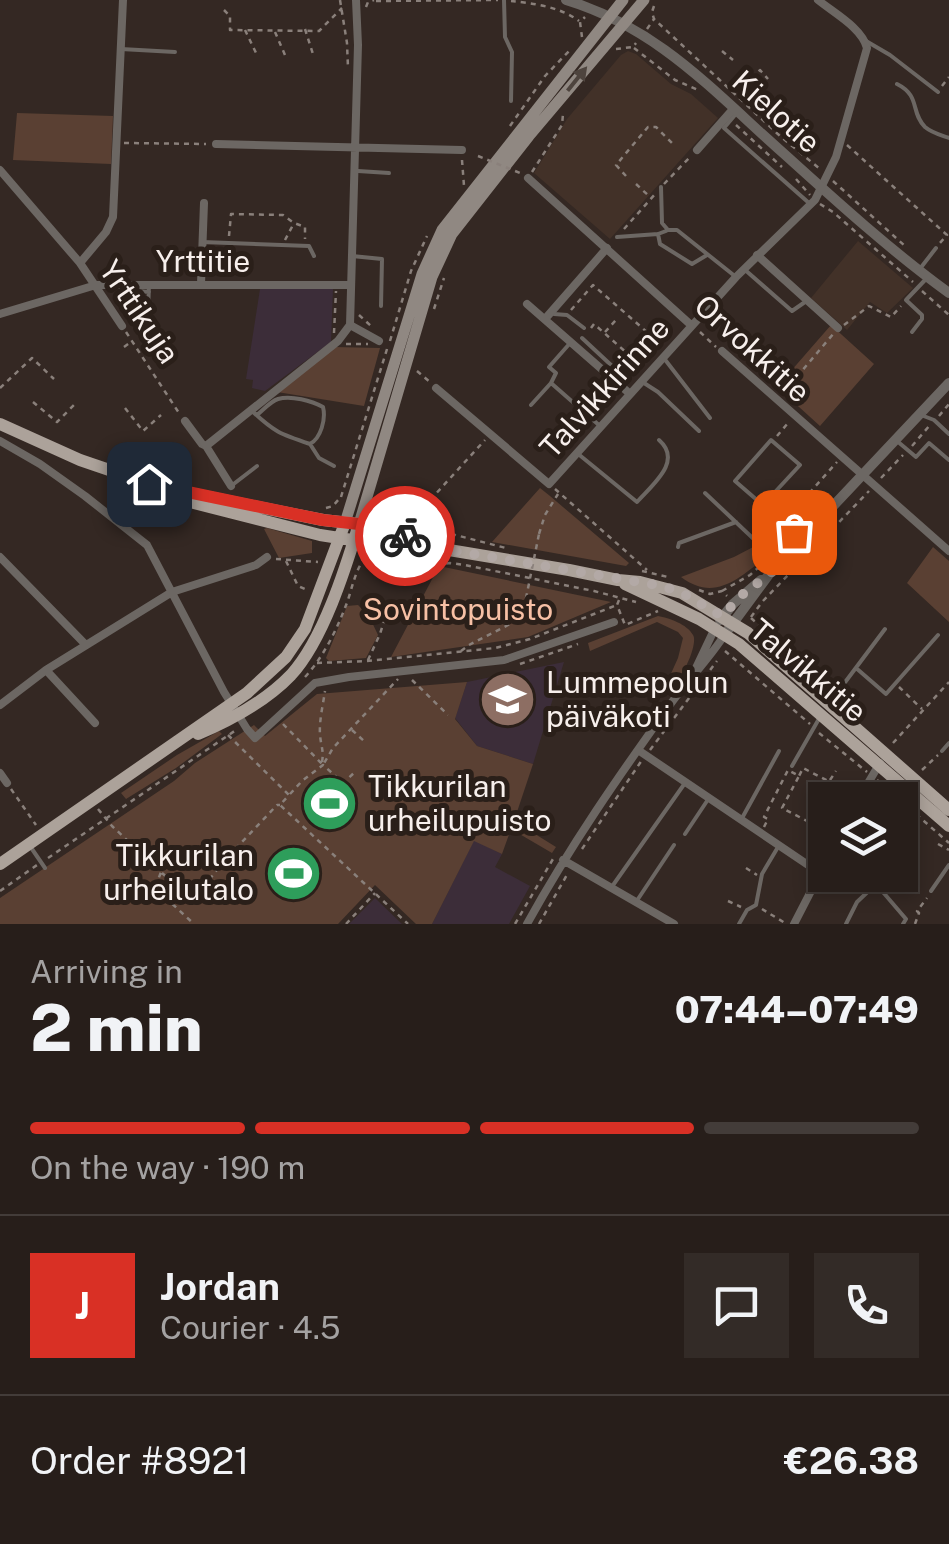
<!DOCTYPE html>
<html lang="en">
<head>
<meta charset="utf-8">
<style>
  body { margin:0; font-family:"Public Sans",sans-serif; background:#332b27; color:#f1f3f6; height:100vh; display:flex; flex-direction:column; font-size:38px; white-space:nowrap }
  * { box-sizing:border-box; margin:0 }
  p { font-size:32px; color:#a4a2a2 }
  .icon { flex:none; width:55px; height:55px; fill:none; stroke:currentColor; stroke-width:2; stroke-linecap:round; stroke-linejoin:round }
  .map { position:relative; height:924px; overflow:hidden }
  .details { display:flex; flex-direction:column; background:#271e1a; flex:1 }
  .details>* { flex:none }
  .fabs { position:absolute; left:808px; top:782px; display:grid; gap:20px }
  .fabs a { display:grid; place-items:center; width:110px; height:110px; border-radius:0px; background:#271e1a; box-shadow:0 5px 15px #0003,0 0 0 2px #433c39; font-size:50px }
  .pin { position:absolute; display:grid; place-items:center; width:85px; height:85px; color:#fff; margin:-42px; border-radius:20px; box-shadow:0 5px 15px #0006 }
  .courier { position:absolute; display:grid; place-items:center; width:100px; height:100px; margin:-50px; border:8px solid #d93025; border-radius:50%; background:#fff; color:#222; box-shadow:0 2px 12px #0007 }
  .summary em { font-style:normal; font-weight:800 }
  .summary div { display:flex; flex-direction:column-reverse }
  .summary { display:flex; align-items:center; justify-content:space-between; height:170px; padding:0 30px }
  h1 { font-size:65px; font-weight:800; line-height:75px }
  .bar { display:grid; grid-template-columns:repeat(4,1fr); gap:15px 10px; align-content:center; height:120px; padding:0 30px }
  .bar i { height:12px; border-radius:8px; background:#433c39 }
  .bar .on { background:#d93025 }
  .bar p { grid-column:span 4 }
  .line { display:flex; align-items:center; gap:25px; padding:0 30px; border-top:2px solid #433c39 }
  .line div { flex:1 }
  .round { display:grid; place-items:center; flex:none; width:105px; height:105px; border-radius:0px; background:#332b27 }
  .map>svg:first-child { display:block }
</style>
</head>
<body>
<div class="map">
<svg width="949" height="924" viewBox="0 0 949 924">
  <rect width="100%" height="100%" fill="#342823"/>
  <path fill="#423128" d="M628 51 636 54 671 84 691 94 718 118 610 239 534 173 567 119 621 55Z
    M858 241 913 288 887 313 870 302 847 330 811 298Z"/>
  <path fill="#3c2d39" d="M260 289H333L331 342 265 391 252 388 253 380 246 379Z
    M564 662 533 764 477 746 455 718 467 682Z
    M474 840 502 854 495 867 530 886 509 924H432Z
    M375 898 402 924H349Z"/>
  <path fill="#5a4033" d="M17 113 113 116 111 164 13 160Z
    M831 325 874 364 820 426 777 387Z
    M334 347 380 348 364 406 277 392Z
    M540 488 550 496 629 563 626 566 492 542Z
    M267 528 312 541V553L279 558 264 529Z
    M757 545 765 558C738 579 714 602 681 577L734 557Z
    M933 547 949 561V622L907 583Z
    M439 566 611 602 528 637 391 657Z
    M358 605 369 616 378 635 366 658 329 661 326 658 347 606Z
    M658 616C669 618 687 624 693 635 698 642 685 674 677 678 675 679 672 678 669 678L678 658 683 638 678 632 657 622 590 651 588 643Z
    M467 682 455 719 477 746 533 764 514 821 556 847 552 853 511 829 502 854 474 841 432 924H416L375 885 338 924H0V898L174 781 195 763 254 725 265 736 317 694Z
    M219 731 222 734 176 768 126 799 121 793 177 755Z"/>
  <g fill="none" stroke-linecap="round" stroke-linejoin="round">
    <path stroke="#8a807b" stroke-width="2.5" stroke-dasharray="5 5" stroke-linecap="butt" d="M340 0 347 43 348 68
      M376 1 498 0
      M511 1C532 3 561 7 579 21
      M654 6 652 12 654 19 780 136 820 169
      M366 7 368 2 374 0
      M224 10 230 16V30L319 31 342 8
      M305 29 313 54
      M647 29 654 19
      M245 30 257 55
      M275 32 285 55
      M582 37 580 22 585 17
      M634 48 675 80 698 90
      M616 49 633 47 636 43
      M722 51 733 60
      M942 86 949 77
      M739 94 760 70 768 79
      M736 125 782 167
      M510 126 545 76 570 50
      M124 143 206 144
      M847 145 947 235 939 244
      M462 160 464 186
      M532 172 562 125 563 114
      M626 176 616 165 648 127H656L672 143
      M796 179 810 195
      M833 181 905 246
      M636 184 650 197
      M664 184 690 157
      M820 204 833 212 913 282
      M624 229 656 193
      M229 236 231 214 283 215 294 223 305 227V239
      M285 240 293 225
      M922 291 949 315
      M434 309 444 278
      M571 310 593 285 663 346
      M359 315 371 326
      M844 325 869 306 891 317 901 306
      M591 328 594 324 628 354 646 333
      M126 332 179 413
      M605 332 616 320
      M700 332 716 347
      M334 333 336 291
      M390 341 411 271 427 236
      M346 344H368
      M124 347 131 342
      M417 371 430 382
      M0 388 32 358 54 379
      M784 392 834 333
      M33 402 57 422 77 402
      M125 408 143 431 161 415
      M939 416 949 404
      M777 436 788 423
      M912 446 930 425
      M881 478 903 455
      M555 489 647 570
      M341 497 387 349
      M326 508 333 506 339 499
      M796 508 837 462
      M393 519 506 548
      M410 522 485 440
      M539 534 545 515 558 494
      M777 550 789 538
      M367 555 432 565 450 563 465 565 594 591 636 602
      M276 559 318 562
      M286 561 298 586 307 590
      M642 571 668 577
      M699 590 710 594 722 591 727 596
      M722 591 750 575 768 559
      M619 600 617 605 625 625 658 611
      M751 617 762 602 869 491
      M751 618 819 680
      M461 651 469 645 512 623 517 619 524 608
      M725 651 810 724
      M368 660 380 634 386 615 374 609 376 604
      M317 663 367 661 495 648 530 639 617 605
      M520 664 578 644
      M305 677C325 655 338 627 348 600 353 584 356 569 366 556
      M412 680 448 715
      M899 687 922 709
      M283 724 323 765 333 748 398 679
      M352 730 365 742
      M819 733 867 772
      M228 735 289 795 280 805 408 924
      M893 743 949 682
      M650 750 717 661
      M322 762C324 751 321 746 320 735 319 721 323 705 325 691
      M922 770 938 755
      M830 780 836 771
      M877 780 900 800
      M11 789 36 825
      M335 791 356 771
      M290 794 302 781 323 765 357 795
      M901 801 949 843
      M98 809 112 826 161 872 155 888 194 924
      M764 827 768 819 764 817 788 770 799 776 782 808 807 821 828 781 803 768 799 776
      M938 844 949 850
      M582 849 642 760
      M48 858 236 730
      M746 868 757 875
      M162 873 191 898 195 896
      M0 891 37 865
      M197 895 224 861 277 805H280
      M728 901 741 907
      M762 909 785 923
      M346 924 375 893
      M515 924 553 859
      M539 924 568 873
      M915 924 919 913 917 911 927 898"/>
    <path stroke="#6c6763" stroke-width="4" d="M504 0 505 37 512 52 511 101
      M866 41 890 55 938 92
      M121 49 175 52
      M897 84C921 96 910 112 925 127 932 133 941 135 949 138
      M735 115 724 128 809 203
      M358 171 389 173
      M661 187 662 223 668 230H677L736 277
      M658 234 660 244 692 264 707 255
      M617 237 658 234 666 231
      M202 242 309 246 314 256
      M352 256 382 259 381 306
      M744 269 792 311 805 302
      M919 270 936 248
      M139 291 149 292
      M554 314 567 315 584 328
      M148 315 149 284
      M912 332 922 319V315L906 300 925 280
      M582 338 611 365 607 370
      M663 357 710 418
      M551 383 556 373 549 367 571 342
      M644 383 658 392 699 431
      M531 405 551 383 600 426
      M251 410C274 432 280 434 310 444 321 438 326 419 323 407 312 401 291 395 278 399 271 401 263 410 257 415
      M921 415 934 420 949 434
      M897 441 916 457 929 443 949 460
      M310 444 319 458 334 466
      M577 453 637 502C653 484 683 461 659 440
      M231 486 257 466
      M705 493 776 560
      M763 505 800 465 771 440 735 481 794 532 799 536
      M678 547 679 543 736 522
      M856 668 886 694 938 635
      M831 701 885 629
      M942 751 949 743
      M792 766 820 717
      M741 820 779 751
      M685 834 709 798
      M900 845 905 853 900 869
      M32 849 45 868
      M864 875 876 884 906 919 903 924
      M900 875 917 885
      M611 888 685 783
      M880 888 895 875
      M931 891 949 865
      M636 902 674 845
      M739 924 747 910 756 905 762 874 778 847
      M846 924 857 902 876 884"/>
    <path stroke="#6c6763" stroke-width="8" d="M216 144 462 150
      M697 150 734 108
      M0 170 80 263 122 326
      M528 178 691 325
      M757 255 838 328
      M80 263 106 232 113 217 123 0
      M201 284 204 203
      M527 304 629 393
      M0 314 96 285H351
      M545 319 607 248
      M350 325 358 45 356 0
      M350 325 379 341
      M722 351 949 551
      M436 388 549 484 736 277 815 200 836 157 867 48C862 28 834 13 818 0
      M185 421 202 444 206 446 231 486
      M0 441 40 464 85 496 147 545 224 692 247 729 255 738 315 683 349 677 504 660 614 622
      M206 446 338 341 350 325
      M0 557 86 645
      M696 668 715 628
      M46 670 95 723
      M0 705 46 670 172 592 256 565 267 557
      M638 750 820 873
      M0 773 7 783
      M858 800 880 763
      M563 860 674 924
      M527 924C570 846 620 774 672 702 689 679 710 658 725 634
      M794 924 825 864"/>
    <path stroke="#6c6763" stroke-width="10" d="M566 0C648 25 700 77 761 133 822 188 883 245 949 293
      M720 620 733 604 761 580
      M725 634 770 573 949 383"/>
    <path stroke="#908882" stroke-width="11" d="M345 523 422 274 442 230 623 0
      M359 524 432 277 452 234 529 136 644 0"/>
    <path stroke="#aca29a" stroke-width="12" d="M0 424 80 460 162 488 186 501 320 535 371 543 449 550 569 570 618 580 640 582 682 593 748 633 949 810
      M174 490 323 520 377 526 427 543
      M625 584 699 619 739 644 949 826
      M198 734C231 720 266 701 291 675 323 640 345 570 359 524
      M0 864 247 693 286 657 305 629 345 523"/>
    <path stroke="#8a807b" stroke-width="2.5" stroke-dasharray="5 5" stroke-linecap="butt" d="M478 156 520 173
      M524 608 539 534"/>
  </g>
  <defs><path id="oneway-solid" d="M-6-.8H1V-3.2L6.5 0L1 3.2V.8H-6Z" transform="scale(2.5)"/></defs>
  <use fill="#4e443e" href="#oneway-solid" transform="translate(577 79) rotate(-51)"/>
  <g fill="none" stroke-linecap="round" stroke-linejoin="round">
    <path stroke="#b3a9a6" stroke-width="10" stroke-dasharray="0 18" d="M405 536 449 550 662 586 682 593 722 616 744 593 770 574 802 539 794 532"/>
    <path stroke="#d93025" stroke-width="12" d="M149 484 323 520 377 526 405 536"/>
  </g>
  <defs>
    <symbol id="school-disc" viewBox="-11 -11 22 22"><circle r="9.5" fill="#8d6e63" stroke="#2a1f19"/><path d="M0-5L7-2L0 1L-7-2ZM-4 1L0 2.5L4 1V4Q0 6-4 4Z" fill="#fff"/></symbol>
    <symbol id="stadium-disc" viewBox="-11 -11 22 22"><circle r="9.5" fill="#2e9e5b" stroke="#2a1f19"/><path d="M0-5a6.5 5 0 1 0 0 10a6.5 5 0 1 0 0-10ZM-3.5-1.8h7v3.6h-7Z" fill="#fff"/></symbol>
  </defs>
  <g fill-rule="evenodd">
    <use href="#school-disc" x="476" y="668" width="63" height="63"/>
    <use href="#stadium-disc" x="298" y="772" width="63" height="63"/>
    <use href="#stadium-disc" x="262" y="842" width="63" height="63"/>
  </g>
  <g text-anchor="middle" stroke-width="10" stroke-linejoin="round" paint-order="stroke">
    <g font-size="30" fill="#f7efec" stroke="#2a1f19">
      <text transform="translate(776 112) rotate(42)" y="10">Kielotie</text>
      <text x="203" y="272">Yrttitie</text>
      <text transform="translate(139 312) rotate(56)" y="10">Yrttikuja</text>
      <text transform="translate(752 349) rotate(42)" y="10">Orvokkitie</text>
      <text transform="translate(605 388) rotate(-48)" y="10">Talvikkirinne</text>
      <text transform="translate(808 671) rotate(40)" y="10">Talvikkitie</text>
    </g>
    <g font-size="30" fill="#f7c0a5" stroke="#2a1f19">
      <text x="458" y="620">Sovintopuisto</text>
    </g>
    <g font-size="30" fill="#f7efec" stroke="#2a1f19" text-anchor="start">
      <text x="546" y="693">Lummepolun<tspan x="546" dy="34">päiväkoti</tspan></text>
      <text x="368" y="797">Tikkurilan<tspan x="368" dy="34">urheilupuisto</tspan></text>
      <text x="254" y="866" text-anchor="end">Tikkurilan<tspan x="254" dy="34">urheilutalo</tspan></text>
    </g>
  </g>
</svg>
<div class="fabs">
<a><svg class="icon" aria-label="layers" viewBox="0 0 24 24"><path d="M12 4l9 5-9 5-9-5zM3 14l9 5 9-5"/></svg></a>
</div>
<div class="pin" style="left:794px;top:532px;background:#ea580c"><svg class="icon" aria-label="bag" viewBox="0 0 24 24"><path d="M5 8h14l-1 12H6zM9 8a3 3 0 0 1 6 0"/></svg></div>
<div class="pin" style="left:149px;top:484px;background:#1f2937"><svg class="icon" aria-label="home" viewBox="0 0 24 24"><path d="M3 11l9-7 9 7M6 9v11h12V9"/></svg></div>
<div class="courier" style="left:405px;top:536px"><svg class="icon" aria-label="bike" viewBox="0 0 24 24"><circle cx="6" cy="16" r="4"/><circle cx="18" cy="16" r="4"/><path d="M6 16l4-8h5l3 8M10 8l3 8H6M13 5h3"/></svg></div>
</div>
<section class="details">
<div class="summary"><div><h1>2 min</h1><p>Arriving in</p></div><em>07:44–07:49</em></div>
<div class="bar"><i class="on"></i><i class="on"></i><i class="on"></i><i></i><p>On the way · 190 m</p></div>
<div class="line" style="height:180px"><b class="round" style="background:#d93025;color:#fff">J</b><div><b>Jordan</b><p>Courier · 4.5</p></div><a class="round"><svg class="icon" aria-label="chat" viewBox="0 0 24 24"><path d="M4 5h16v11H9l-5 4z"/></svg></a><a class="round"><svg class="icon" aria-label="phone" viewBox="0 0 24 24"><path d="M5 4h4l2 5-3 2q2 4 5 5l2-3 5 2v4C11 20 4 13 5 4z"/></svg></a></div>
<div class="line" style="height:130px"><div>Order #8921</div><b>€26.38</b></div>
</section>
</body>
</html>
